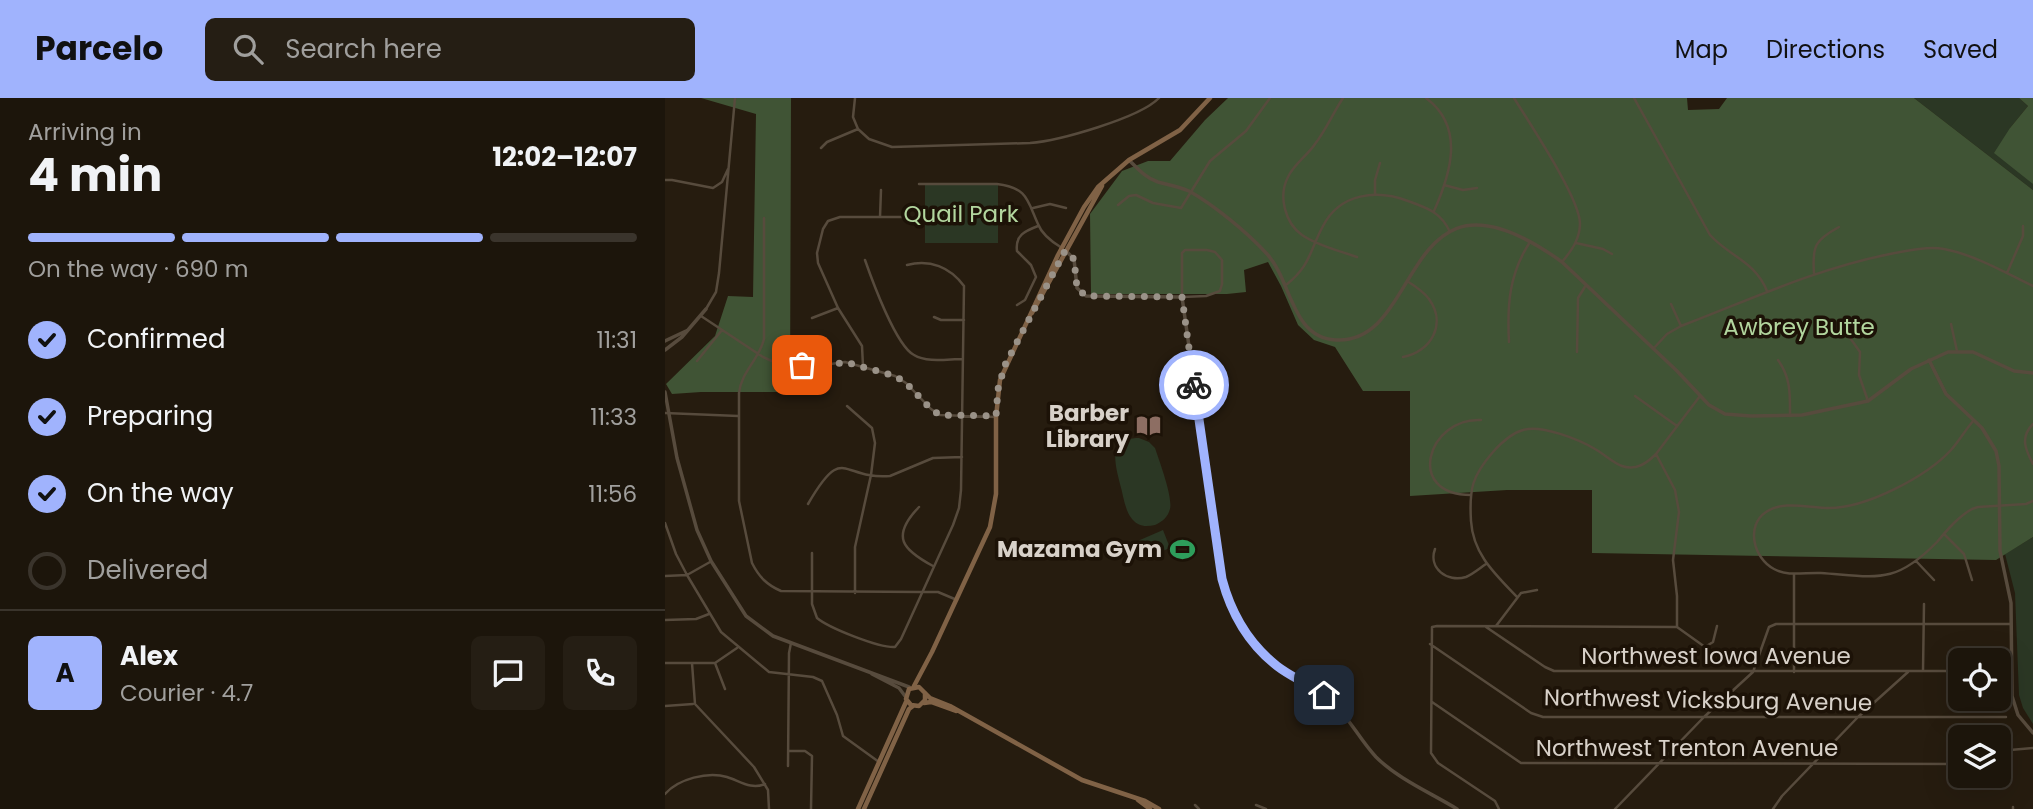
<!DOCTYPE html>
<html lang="en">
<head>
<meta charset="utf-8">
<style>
  body { margin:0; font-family:Poppins,sans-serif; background:#251e14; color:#f1f3f6; height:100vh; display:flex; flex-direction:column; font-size:26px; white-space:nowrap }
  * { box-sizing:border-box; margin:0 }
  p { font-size:23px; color:#a09f9d }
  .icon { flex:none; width:38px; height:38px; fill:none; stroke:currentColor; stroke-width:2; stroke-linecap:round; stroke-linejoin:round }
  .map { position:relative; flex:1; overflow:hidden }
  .drawer { display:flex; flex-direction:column; background:#1c150b; width:665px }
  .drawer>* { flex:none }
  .fabs { position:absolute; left:1283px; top:550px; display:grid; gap:14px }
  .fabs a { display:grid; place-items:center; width:63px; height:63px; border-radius:10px; background:#1c150b; box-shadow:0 7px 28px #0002,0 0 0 2px #3a342c; font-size:35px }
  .pin { position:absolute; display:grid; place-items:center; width:60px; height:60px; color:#fff; margin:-30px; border-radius:14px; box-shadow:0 4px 10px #0006 }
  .courier { position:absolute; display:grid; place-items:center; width:70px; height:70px; margin:-35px; border:5px solid #a0b3fd; border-radius:50%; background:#fff; color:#222; box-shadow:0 2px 9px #0007 }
  .head em { font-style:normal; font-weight:700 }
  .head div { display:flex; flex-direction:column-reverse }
  .head { display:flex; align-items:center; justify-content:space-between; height:119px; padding:0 28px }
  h1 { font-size:46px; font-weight:700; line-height:52px }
  .bar { display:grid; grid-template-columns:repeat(4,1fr); gap:10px 7px; align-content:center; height:84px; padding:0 28px }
  .bar i { height:9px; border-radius:5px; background:#3a342c }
  .bar .active { background:#a0b3fd }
  .bar p { grid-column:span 4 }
  .line { display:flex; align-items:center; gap:18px; padding:0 28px; border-top:2px solid #3a342c }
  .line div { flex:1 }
  .round { display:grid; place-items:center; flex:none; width:74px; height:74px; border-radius:10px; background:#251e14 }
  ol { padding:0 28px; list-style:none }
  li { display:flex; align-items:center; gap:21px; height:77px }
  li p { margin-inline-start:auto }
  li .icon { padding:7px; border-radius:50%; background:#a0b3fd; color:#111; stroke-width:4 }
  li:last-child { color:#a09f9d }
  li i { width:38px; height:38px; border:4px solid #3a342c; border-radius:50% }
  header { display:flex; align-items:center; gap:42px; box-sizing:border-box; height:98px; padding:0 35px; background:#a0b3fd; color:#111 }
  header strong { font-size:33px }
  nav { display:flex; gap:38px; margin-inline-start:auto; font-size:24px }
  .search { width:490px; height:63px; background:#251e14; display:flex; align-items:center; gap:18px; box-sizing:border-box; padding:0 24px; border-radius:10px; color:#a09f9d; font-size:26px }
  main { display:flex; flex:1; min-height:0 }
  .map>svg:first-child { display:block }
</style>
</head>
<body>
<header>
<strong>Parcelo</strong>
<div class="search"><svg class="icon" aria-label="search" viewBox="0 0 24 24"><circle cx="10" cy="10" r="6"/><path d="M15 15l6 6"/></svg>Search here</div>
<nav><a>Map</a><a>Directions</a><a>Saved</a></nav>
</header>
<main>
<section class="drawer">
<div class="head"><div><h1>4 min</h1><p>Arriving in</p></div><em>12:02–12:07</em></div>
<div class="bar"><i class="active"></i><i class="active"></i><i class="active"></i><i></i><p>On the way · 690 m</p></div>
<ol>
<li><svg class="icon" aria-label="check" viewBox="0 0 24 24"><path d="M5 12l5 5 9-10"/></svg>Confirmed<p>11:31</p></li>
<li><svg class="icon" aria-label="check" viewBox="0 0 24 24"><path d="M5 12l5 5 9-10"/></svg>Preparing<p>11:33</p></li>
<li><svg class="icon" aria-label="check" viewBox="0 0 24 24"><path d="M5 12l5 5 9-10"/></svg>On the way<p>11:56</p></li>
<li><i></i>Delivered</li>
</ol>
<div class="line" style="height:126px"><b class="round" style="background:#a0b3fd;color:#111">A</b><div><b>Alex</b><p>Courier · 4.7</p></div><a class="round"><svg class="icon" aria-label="chat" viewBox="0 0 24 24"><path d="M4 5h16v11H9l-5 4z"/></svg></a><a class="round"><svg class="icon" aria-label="phone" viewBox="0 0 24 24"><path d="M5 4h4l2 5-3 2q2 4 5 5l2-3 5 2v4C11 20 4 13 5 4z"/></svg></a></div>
</section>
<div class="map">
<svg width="1368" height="711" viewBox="0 0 1368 711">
  <rect width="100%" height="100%" fill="#261c0f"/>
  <path fill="#2b3724" d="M1249 0H1354L1363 8 1345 30 1368 86V92Z
    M260 87H333V145H260Z
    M474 340 484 344 490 350C494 362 508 399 505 411 503 419 497 424 490 427 484 428 479 429 473 426 460 419 459 399 455 386 450 365 442 340 474 340Z
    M498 432 505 450 475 462 468 445Z
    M1368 439V626L1358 610 1354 597 1350 495 1340 456Z"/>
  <path fill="#405435" d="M36 0H126L125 294H36L7 296 1 286 50 238 63 198 88 199 91 16Z
    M563 0H1022L1023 12 1054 11 1062 0H1249L1368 92V439L1331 462 927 455V392H842L745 398V293H698L670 249 649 242 633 227 616 188 603 164 579 172 581 194 562 196H426L425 116 457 73 483 63H505L540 22Z
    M1354 0H1368V86L1329 55 1345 30 1363 8Z"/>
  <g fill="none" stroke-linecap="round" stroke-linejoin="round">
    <path stroke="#574b3d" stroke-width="2.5" d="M190 0 188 19 193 31 204 41 227 49 365 45C393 43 475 20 494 0
      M678 0C668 15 661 32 650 46 642 58 629 66 623 79 613 98 620 125 637 137 653 148 675 153 692 159
      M761 0C800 29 786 75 769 113
      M849 0C865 26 914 99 915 125 915 141 907 152 897 164
      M969 0 1045 137C1065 159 1090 163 1102 193
      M156 50 162 44 193 31
      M0 82H7L48 90 57 84 63 71
      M254 86H332C363 90 362 102 373 126 377 137 387 144 397 150
      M779 87 798 92 812 90
      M710 96V82L715 65
      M453 107 464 98 471 97 488 105 516 110 545 63 581 33 605 0
      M368 110 385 106 401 110
      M215 119 216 92
      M99 120V241C94 262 76 274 74 295V403L87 465C94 479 102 487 116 493L257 494H273L292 502
      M911 145 938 151 947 156
      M542 152 550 154 557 162V186L555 193 541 198 517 199V155L520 152Z
      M200 162C207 182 231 248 249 257 262 265 283 261 297 261
      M1149 175C1147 148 1150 142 1174 129
      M1342 175 1358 138V128
      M621 187C646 167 644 154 658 128 675 95 712 91 743 103 762 110 776 114 785 134
      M1006 206 1016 228
      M352 207 360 202 371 179 366 167 352 153C350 137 360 133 373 128
      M41 211 51 194 54 175 70 0
      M36 218 98 259 109 264 144 269 180 264 230 278 241 285 266 311 275 317 331 319
      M269 219 276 222H299
      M147 220 173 210
      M1286 226 1292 253
      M1183 237 1195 254 1194 277 1203 303
      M844 244C842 207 844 176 865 144
      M988 251 1002 236 1016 228C1087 201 1150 171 1225 156 1242 153 1261 148 1279 151 1310 157 1339 174 1368 188
      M912 254 913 200 921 187
      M738 259C766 254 782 226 764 201 758 193 750 188 742 183
      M1113 262C1126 280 1125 296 1125 318
      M32 263 57 232
      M198 268 197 248 173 210 153 165 152 155 158 131 163 123 175 119H238
      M970 298 1012 328
      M182 308 207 330 210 345 206 377 190 449V495
      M0 315 73 318
      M1309 322C1301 331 1294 343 1286 352 1261 379 1201 410 1164 410 1144 410 1118 402 1101 414 1080 428 1089 461 1109 471 1123 479 1141 474 1156 475 1212 479 1230 487 1272 444 1282 432 1293 419 1307 411L1313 409 1361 406 1368 403
      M1368 326C1355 339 1360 351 1368 366
      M991 356 1010 392 1014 414 1008 462 1012 498V529
      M806 397C739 397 763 319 816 322
      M143 406C179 344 176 382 225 378L268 360 297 359
      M254 409C225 439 238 452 268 468
      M0 425 11 456 22 477 56 534 104 574 148 579 157 583 172 617 178 638 214 664
      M1279 436 1299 456 1307 482
      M770 451C763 470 782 485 801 479 808 476 815 470 821 466
      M147 455V506L152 520C164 530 214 550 230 549L236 541 288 427 294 410 296 392 299 188C285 169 265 161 242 167
      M1251 463 1269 482
      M0 478 22 477 45 464
      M852 499C830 476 808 456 806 423 804 391 807 378 828 354 836 345 847 335 858 332 876 326 915 342 930 351 939 356 948 365 957 368 971 373 982 365 991 356L1035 298
      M0 522 31 521 44 516
      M831 528 856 495 872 492
      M821 529 880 569 889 573H1295
      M765 546 866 615 878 619H1341
      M0 565H50L72 550
      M27 565 30 606 89 669 103 692 104 711
      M50 565 60 591
      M1258 573 1259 506
      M1334 573H1346
      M1129 574V476
      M767 604 856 665 1295 666
      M0 608 28 606
      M124 653H140L147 658 146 711
      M1334 659 1345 652 1368 650
      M123 668 124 555 126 545
      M0 696C13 681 43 673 62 679 75 683 86 692 100 686
      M530 707 534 711
      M591 707 601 711
      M834 711 830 703 773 665 766 655 767 529 772 528 1012 529 1040 549 1048 544 1052 528
      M950 711 1039 619 1088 574 1104 529 1111 526H1346
      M1108 711 1117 698 1193 619 1243 574
      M1348 711V709"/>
    <path stroke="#574b3d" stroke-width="3.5" d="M464 62C473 71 481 80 493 84 504 87 514 89 524 93 549 107 583 135 602 156 627 183 626 240 671 242 761 247 734 46 897 164L1012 273 1044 307 1060 316 1086 318 1137 317 1203 303 1246 271 1283 254H1308L1349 273 1368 275
      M401 153 409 161 412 190 421 198 517 199 557 481C566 515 584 548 614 569 631 582 652 590 668 605 685 621 695 642 711 659 733 681 766 695 792 711
      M0 243 21 233
      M0 252 17 239 41 211
      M1264 262 1281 296 1317 330 1331 353 1334 368 1335 453 1346 505 1347 598 1353 617 1368 635
      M0 294 12 360 32 432 46 463 81 518 108 538 244 589
      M207 576 234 590 240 598"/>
    <path stroke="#806246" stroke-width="4.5" d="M367 215 437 88
      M249 588 267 554 325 429 331 396V319L335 282 393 157 419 109 433 89 464 62 515 32 545 0
      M260 595V602L254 608 246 607 241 601 244 591 254 589 265 600 285 608 417 682 480 703 494 711
      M259 605 266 604 291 613
      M473 702 485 711
      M193 711 241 604
      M199 711 244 611 248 608"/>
  </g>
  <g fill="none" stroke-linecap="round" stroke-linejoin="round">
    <path stroke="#9a9288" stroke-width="7" stroke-dasharray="0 12.6" d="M137 267 156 269 180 264 230 278 241 285 266 311 275 317 331 318 333 291 340 267 400 153 409 161 412 190 421 198 517 199 529 287"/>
    <path stroke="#a0b3fd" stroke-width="9" d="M529 287 557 481C566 515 584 546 612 568 626 579 644 586 659 597"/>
  </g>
  <defs>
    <symbol id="library-bare" viewBox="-9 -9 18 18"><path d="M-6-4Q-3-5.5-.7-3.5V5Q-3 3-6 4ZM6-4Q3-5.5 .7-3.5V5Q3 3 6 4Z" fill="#8d6e63" stroke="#1c1207" stroke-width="2.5" paint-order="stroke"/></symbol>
    <symbol id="stadium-bare" viewBox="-9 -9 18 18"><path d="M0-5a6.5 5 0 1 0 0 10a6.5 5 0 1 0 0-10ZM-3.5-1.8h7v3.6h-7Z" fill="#2e9e5b" stroke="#1c1207" stroke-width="2.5" paint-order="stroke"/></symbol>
  </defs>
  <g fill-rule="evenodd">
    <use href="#library-bare" x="466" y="310" width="35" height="35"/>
    <use href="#stadium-bare" x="500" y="434" width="35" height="35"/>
  </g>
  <g text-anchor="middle" stroke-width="7" stroke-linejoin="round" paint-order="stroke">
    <g font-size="23" fill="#b2d69e" stroke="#1c1207">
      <text x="296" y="124">Quail Park</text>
      <text x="1134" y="237">Awbrey Butte</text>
    </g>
    <g font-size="23" font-weight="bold" fill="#d8d1c9" stroke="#1c1207" text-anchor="end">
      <text x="464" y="323">Barber<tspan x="464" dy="26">Library</tspan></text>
      <text x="497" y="459">Mazama Gym</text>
    </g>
    <g font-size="23" fill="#d8d1c9" stroke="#1c1207">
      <text x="1051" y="566">Northwest Iowa Avenue</text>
      <text transform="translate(1043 602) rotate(1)" y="8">Northwest Vicksburg Avenue</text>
      <text x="1022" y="658">Northwest Trenton Avenue</text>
    </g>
  </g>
</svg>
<div class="fabs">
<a><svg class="icon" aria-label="locate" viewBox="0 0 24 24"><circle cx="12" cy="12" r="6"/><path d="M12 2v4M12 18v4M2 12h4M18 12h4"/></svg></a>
<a><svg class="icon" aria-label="layers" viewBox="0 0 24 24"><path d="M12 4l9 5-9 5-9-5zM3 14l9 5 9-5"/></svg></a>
</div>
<div class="pin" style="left:137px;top:267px;background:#ea580c"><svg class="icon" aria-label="bag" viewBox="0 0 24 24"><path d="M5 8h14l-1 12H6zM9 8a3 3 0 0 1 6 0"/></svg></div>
<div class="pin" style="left:659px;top:597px;background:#1f2937"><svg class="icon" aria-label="home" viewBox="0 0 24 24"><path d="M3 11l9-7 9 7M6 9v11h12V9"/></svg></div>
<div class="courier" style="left:529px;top:287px"><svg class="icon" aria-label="bike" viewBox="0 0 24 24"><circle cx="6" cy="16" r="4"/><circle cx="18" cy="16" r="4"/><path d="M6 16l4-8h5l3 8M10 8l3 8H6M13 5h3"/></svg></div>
</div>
</main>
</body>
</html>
